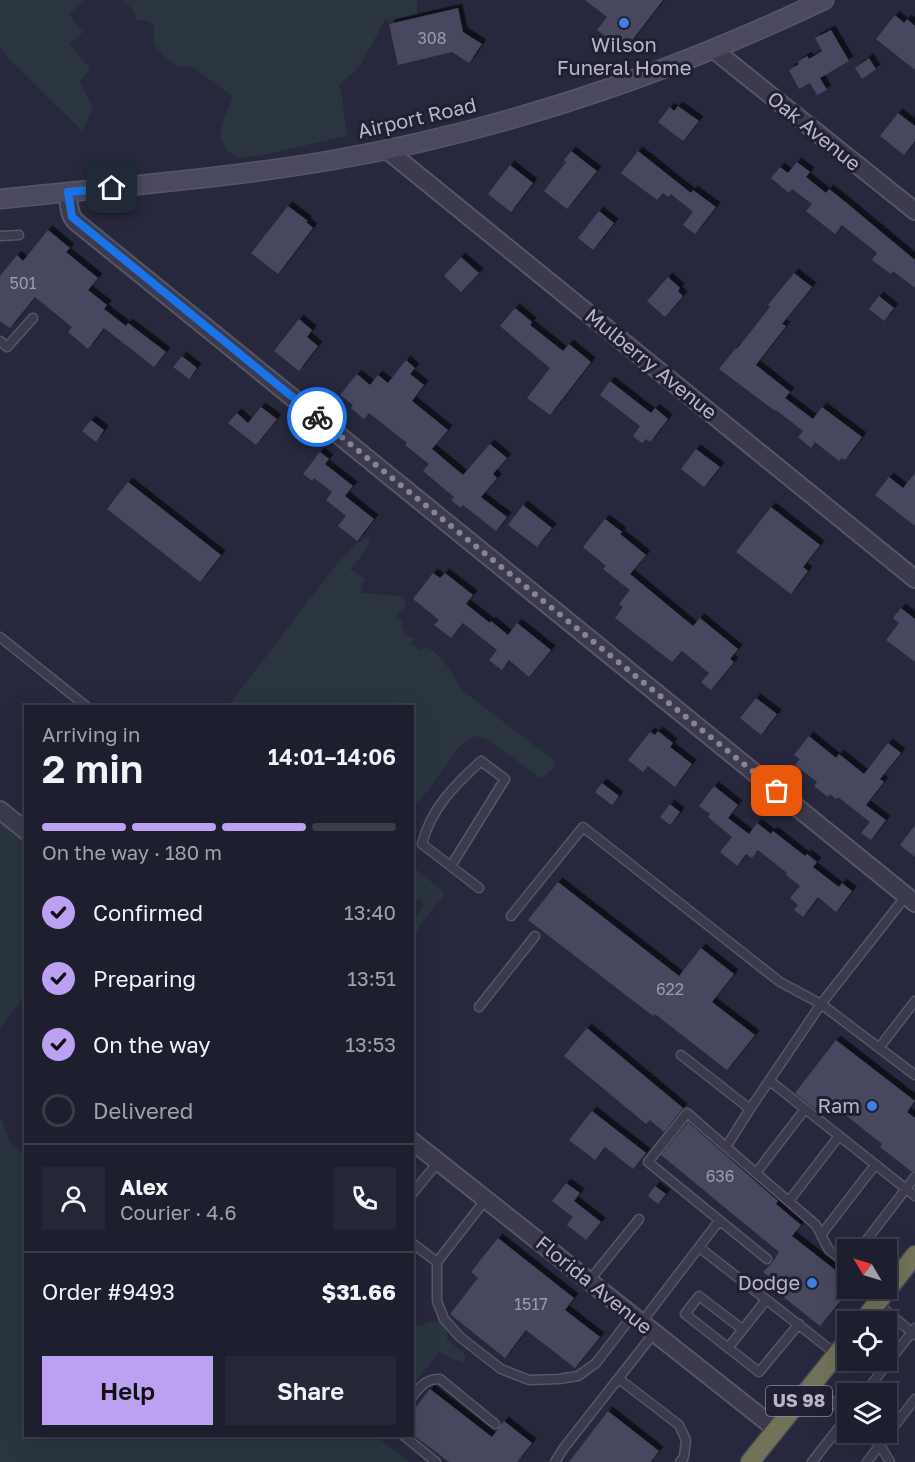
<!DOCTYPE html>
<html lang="en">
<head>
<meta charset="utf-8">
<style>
  body { margin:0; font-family:"Golos Text",sans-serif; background:#252736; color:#f1f3f6; height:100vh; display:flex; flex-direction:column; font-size:22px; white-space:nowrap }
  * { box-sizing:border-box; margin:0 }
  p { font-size:20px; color:#a0a2aa }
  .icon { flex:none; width:33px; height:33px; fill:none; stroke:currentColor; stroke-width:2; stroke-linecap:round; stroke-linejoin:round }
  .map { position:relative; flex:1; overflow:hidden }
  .panel { position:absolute; left:24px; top:705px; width:390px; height:732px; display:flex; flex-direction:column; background:#1d1e2e; border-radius:0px; box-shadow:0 6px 24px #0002,0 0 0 2px #3b3c4a }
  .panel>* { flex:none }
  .needle { width:39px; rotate:308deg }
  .tools { position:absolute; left:837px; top:1239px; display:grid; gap:12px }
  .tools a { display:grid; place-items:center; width:60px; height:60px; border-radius:0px; background:#1d1e2e; box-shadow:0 6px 24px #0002,0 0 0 2px #3b3c4a; font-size:30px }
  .pin { position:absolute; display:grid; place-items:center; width:51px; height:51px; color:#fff; margin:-26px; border-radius:12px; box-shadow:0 3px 9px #0006 }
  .courier { position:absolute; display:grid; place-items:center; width:60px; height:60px; margin:-30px; border:4px solid #1a73e8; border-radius:50%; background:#fff; color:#222; box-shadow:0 2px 8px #0007 }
  .overview em { font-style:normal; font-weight:600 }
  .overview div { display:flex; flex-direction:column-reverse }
  .overview { display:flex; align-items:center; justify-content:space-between; height:102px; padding:0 18px }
  h1 { font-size:39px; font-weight:600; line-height:45px }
  .bar { display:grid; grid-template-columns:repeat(4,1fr); gap:9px 6px; align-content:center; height:72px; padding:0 18px }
  .bar i { height:8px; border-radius:4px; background:#3b3c4a }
  .bar .selected { background:#bca0f2 }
  .bar p { grid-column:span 4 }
  .line { display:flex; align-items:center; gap:15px; padding:0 18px; border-top:2px solid #3b3c4a }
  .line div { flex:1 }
  .round { display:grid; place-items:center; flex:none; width:63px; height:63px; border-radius:0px; background:#252736 }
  ol { padding:0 18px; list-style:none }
  li { display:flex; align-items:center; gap:18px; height:66px }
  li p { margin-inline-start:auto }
  li .icon { padding:6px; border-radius:50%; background:#bca0f2; color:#111; stroke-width:4 }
  li:last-child { color:#a0a2aa }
  li i { width:33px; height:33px; border:3px solid #3b3c4a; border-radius:50% }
  .primary-button { display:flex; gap:12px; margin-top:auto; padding:12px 18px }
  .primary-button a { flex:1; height:69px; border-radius:0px; background:#bca0f2; color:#111; font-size:24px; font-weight:600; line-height:69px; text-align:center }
  .primary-button a+a { background:#252736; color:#f1f3f6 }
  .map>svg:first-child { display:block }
</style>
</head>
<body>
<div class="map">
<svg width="915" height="1462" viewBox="0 0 915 1462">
  <defs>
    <filter id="shadow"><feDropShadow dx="4.5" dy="-4.5" stdDeviation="0" flood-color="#0009"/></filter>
  </defs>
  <rect width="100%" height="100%" fill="#27283d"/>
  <path fill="#2a353f" d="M0 0H84L69 14 74 22 83 32 70 44 90 69 80 81 93 109 82 131 8 58 0 46Z
    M122 0H417V15L390 22 385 20 361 64 353 73 339 85 342 97 347 136 258 156 237 158C210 140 223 121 233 97L191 66C176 71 163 55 154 45V25L148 21 137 20 134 11Z
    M368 536 370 539 364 553 350 569 365 579 361 589 362 593 402 596 405 601V608L398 614 396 619 403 621 401 626 405 635 415 639 411 644 421 651 426 647 432 650 444 661 462 690 555 761C553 770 549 774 541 778L493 744 483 738 474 736 459 747 420 801 413 804 412 706H228L336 565 356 544Z
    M0 820 26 841 25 996 0 1028Z
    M413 867 443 891 444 895 420 925 413 939V921L423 905 422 899 416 901 413 905Z
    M0 1116 10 1143 25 1155 26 1436H376L409 1462H0Z
    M429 1321 439 1322 447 1329V1339L464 1353 466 1361 464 1362 450 1358 439 1352 413 1385V1322L420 1326Z"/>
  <path fill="#46475e" filter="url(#shadow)" d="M585 0H663L624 51 597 30 607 17Z
    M458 8 463 32 482 44 469 63 452 52 398 65 389 24Z
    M895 15 904 23 907 19 915 26V70L876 39Z
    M831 30 849 61 820 78 827 90 817 95 810 83 799 89 789 70 799 64 798 62 807 56 809 59 822 51 815 38Z
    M869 58 876 69 862 79 855 68Z
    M678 106 699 121 683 141 658 122 670 107 674 111Z
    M898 113 915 126V141L904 155 880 136Z
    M571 151 597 171 567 209 544 191 566 162 564 160Z
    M638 151 691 193 693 190 716 207 695 234 683 225 693 212 671 194 668 197 663 193 657 200 621 173Z
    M797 162 810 172 806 177 826 193 829 189 843 200 915 260V288L893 271 891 274 872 260 877 253 842 225 835 234 806 211 812 204 792 189 789 193 771 178 780 167 788 173Z
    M510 165 533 183 511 212 488 194Z
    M288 206 308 221 306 222 313 228 278 274 251 253Z
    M599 211 614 223 593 250 578 238Z
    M48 230 70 248 66 252 98 278 88 290 107 305 104 309 126 326 128 323 166 352 154 367 104 328 88 349 68 332 72 327 35 297 10 328 0 321V276L17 255 23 261Z
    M461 257 479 273 461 292 444 276Z
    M794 273 812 287 782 324 786 326 756 365 790 392 785 398 813 419 822 407 862 437 845 460 842 458 839 461 815 442 811 448 798 437 803 431 776 410 775 411 719 369 736 348 737 349 770 307 768 305Z
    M668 277 680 288 678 291 683 296 665 317 647 301Z
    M879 296 894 308 884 321 869 309Z
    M515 308 532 322 530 325 563 351 569 344 591 362 550 415 527 398 550 368 500 326Z
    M299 319 312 330 307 337 318 346 299 371 274 351Z
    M182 356 197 368 189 379 173 367Z
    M406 360 415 368 410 374 424 385 412 401 448 430 432 449 463 475 490 444 507 458 493 474 497 478 481 497 507 517 496 531 463 505 461 508 451 500 454 497 423 471 429 464 405 445 407 443 369 413 364 419 351 408 353 405 340 395 357 374 370 385 378 375 388 383Z
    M610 381 651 413 655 408 668 419 650 442 646 439 642 443 633 436 640 426 600 395Z
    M261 407 277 419 256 445 228 423 237 413 248 423Z
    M91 420 104 430 96 442 82 431Z
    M696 449 720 467 704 487 681 469Z
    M320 452 329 459 325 464 353 486 345 496 374 519 357 541 338 526 346 516 326 500 332 492 314 478 312 481 303 474Z
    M915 473V526L875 495 889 477 903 488Z
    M128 482 221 555 200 582 107 509Z
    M523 505 552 528 537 547 508 525Z
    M771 507 820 545 803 567 808 571 791 594 736 552Z
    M605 519 622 532 620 534 646 555 630 574 693 626 700 618 738 649 730 659 734 662 711 690 701 682 709 673 682 651 672 662 615 618 623 607 619 604 630 590 603 569 606 566 583 547Z
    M433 573 440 578 445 573 473 595 466 604 490 623 491 621 508 635 517 623 551 650 529 677 509 660 502 670 489 660 497 650 463 623 451 638 434 625 439 620 413 599Z
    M901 608 915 619V662L886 640 899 623 893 618Z
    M756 698 777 714 761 735 740 718Z
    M658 731 673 743 670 747 692 764 675 787 648 766 643 772 628 760 650 732 655 735Z
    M809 736 836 758 839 754 864 774 888 743 901 753 880 779 884 782 866 805 886 820 871 840 861 833 870 822 838 797 836 799 830 794 828 797 814 786 817 782 795 765 800 759 794 755Z
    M602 783 619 796 612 805 595 792Z
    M714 786 738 805 728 818 749 834 757 823 771 834 773 831 805 856 807 854 817 862 813 867 831 881 839 887 842 883 852 891 836 912 818 897 803 917 794 910 798 905 790 898 800 886 786 875 787 873 758 850 752 858 746 854 737 866 720 852 732 837 708 817 710 814 699 806Z
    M670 804 680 812 670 825 660 817Z
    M915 825V857L900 845Z
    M558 882 679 976 701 948 734 974 712 1002 755 1035 727 1070 655 1014 653 1016 528 920Z
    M587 1028 683 1108 664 1132 650 1120 646 1124 564 1056Z
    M836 1040 915 1101 907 1112 915 1118V1171L912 1172 880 1147 882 1144 824 1098 815 1109 795 1093Z
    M592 1111 646 1153 633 1169 605 1147 595 1160 569 1140Z
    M688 1122 778 1201 776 1204 801 1225 792 1236 848 1280V1292L820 1326 776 1291 780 1285 763 1272 772 1263 779 1252 661 1155Z
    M566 1183 580 1193 574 1201 601 1222 586 1240 567 1225 573 1217 552 1201Z
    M655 1186 666 1194 658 1204 648 1196Z
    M498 1238 574 1298 565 1310 600 1337 575 1368 526 1330 505 1358 450 1314 478 1278 471 1272Z
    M430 1389 492 1437 504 1421 532 1443 517 1462H449L412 1434V1412Z
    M608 1411 659 1451 650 1462H569Z"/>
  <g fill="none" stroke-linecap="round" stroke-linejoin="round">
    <defs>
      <path id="lane" d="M0 236 19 235
        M0 341 7 347 33 318
        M0 637 86 706
        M451 866 505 779 481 761C455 785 431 808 422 844L479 888
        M511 916 583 827 780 982 821 1004 915 1075
        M479 1007 535 936
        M879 1048 915 1001
        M681 1055 750 1109 821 1004 906 896
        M770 1081 915 1196
        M750 1109 726 1147 816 1225 829 1250 848 1264
        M726 1147 687 1113 648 1162 767 1259
        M756 1173 805 1109
        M412 1194 439 1161
        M486 1199 437 1262V1301L444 1319 460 1337 501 1369 529 1380 559 1379 578 1376 596 1363 632 1316
        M789 1201 839 1136
        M821 1235 875 1165
        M412 1243 437 1262
        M700 1248 836 1354
        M859 1250 915 1177
        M589 1281 639 1219
        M877 1303 915 1335
        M641 1323 719 1221
        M742 1329 699 1296 685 1314 759 1372 799 1324
        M728 1348 766 1300
        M619 1379 679 1425 686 1440 684 1457 680 1462
        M812 1385 848 1415
        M864 1394 915 1328
        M412 1397C421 1386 425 1379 440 1379L495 1424
        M866 1432 880 1445 890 1462
        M404 1436 436 1462
        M555 1462 563 1449 654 1333
        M812 1462 848 1416
        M867 1462 915 1399"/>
      <path id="street" d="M714 50 915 211
        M387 150 915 579
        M68 192C69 202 68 213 75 221L915 903
        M0 810 26 831
        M412 1141 776 1429"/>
      <path id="secondary" d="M0 199C111 187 223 179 333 160 503 130 669 74 824 0"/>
      <path id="highway" d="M862 1322 915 1255
        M750 1462 848 1340"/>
    </defs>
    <use href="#lane" stroke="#565668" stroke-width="11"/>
    <use href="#street" stroke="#565668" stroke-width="20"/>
    <use href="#secondary" stroke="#565668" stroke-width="21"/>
    <use href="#highway" stroke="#434355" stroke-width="21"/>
    <use href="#lane" stroke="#3b3b4d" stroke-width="8"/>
    <use href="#street" stroke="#3b3b4d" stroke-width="16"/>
    <use href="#secondary" stroke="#4a4960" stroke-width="18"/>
    <use href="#highway" stroke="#727258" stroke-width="18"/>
  </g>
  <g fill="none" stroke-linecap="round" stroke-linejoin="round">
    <path stroke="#858597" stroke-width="6" stroke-dasharray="0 10.8" d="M317 417 777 791"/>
    <path stroke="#1a73e8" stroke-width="8" d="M112 188 68 192 72 217 317 417"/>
  </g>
  <g fill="#3f7fe0" stroke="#202032" stroke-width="2">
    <circle cx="624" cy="23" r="6"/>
    <circle cx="872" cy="1106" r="6"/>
    <circle cx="812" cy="1283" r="6"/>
  </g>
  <g text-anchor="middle" stroke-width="6" stroke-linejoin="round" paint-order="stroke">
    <g font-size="16" fill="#9b9bae">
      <text x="432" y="44">308</text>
      <text x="23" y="289">501</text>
      <text x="670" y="995">622</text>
      <text x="720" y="1182">636</text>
      <text x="531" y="1310">1517</text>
    </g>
    <rect fill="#202032" stroke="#8a8a9b" stroke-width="1.5" x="766" y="1386" width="66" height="30" rx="4.5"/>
    <g font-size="18" font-weight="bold" fill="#b7b7c8">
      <text x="799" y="1407">US 98</text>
    </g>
    <g font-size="20" fill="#b7b7c8" stroke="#202032" text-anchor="end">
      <text x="624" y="52" text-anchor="middle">Wilson<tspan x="624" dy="23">Funeral Home</tspan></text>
      <text x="860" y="1113">Ram</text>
      <text x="800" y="1290">Dodge</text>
    </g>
    <g font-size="20" fill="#b7b7c8" stroke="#202032">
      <text transform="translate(417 118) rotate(-13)" y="7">Airport Road</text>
      <text transform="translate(814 131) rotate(39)" y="7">Oak Avenue</text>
      <text transform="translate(651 364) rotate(39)" y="7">Mulberry Avenue</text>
      <text transform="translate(594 1285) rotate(39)" y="7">Florida Avenue</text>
    </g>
  </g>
</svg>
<div class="tools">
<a><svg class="needle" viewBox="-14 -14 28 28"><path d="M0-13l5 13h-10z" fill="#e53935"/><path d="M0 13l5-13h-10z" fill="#a0a2aa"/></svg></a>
<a><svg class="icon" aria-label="locate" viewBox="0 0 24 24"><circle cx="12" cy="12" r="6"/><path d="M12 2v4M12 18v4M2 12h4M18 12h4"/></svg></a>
<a><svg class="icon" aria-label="layers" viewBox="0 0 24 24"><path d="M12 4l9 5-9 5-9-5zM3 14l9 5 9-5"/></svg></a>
</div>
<div class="pin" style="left:777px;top:791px;background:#ea580c"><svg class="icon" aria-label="bag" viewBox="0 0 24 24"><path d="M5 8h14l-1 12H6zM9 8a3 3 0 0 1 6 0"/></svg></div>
<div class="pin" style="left:112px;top:188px;background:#1f2937"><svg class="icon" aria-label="home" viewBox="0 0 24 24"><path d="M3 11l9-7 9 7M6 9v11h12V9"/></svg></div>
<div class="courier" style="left:317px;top:417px"><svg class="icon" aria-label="bike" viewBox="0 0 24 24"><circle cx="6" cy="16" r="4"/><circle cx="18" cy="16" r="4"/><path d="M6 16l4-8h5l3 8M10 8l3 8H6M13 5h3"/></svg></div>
<section class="panel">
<div class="overview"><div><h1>2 min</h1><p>Arriving in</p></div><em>14:01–14:06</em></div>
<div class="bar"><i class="selected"></i><i class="selected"></i><i class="selected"></i><i></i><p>On the way · 180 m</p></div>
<ol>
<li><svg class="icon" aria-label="check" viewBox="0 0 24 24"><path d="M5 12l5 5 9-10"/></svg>Confirmed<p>13:40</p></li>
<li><svg class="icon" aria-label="check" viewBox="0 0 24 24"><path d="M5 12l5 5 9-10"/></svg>Preparing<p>13:51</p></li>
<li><svg class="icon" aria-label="check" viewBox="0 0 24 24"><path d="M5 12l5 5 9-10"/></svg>On the way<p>13:53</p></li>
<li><i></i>Delivered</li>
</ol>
<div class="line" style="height:108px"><a class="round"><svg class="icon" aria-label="person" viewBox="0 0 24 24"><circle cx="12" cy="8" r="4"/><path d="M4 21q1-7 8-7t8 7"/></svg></a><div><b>Alex</b><p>Courier · 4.6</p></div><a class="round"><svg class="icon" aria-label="phone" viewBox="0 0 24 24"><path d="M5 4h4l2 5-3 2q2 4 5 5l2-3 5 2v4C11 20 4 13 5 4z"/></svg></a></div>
<div class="line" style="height:78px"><div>Order #9493</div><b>$31.66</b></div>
<div class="primary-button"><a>Help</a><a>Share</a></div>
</section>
</div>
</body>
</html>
